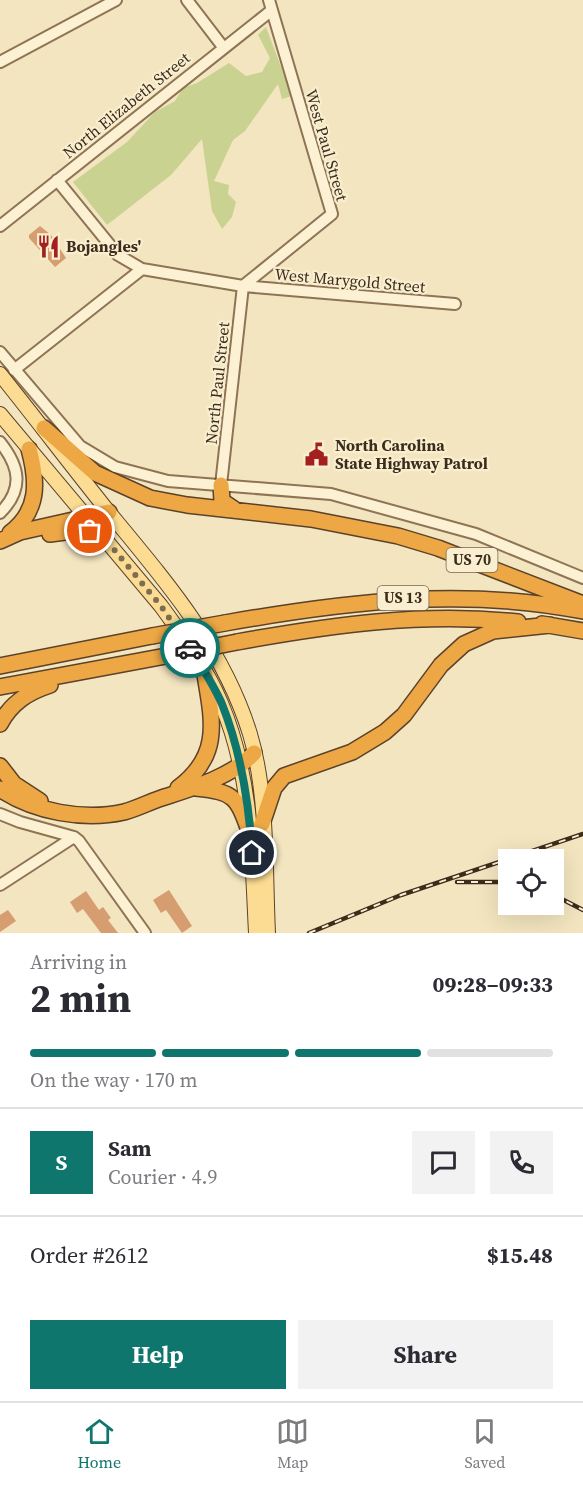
<!DOCTYPE html>
<html lang="en">
<head>
<meta charset="utf-8">
<style>
  body { margin:0; font-family:"Source Serif 4",serif; background:#f2f2f3; color:#2b2b33; height:100vh; display:flex; flex-direction:column; font-size:22px; white-space:nowrap }
  * { box-sizing:border-box; margin:0 }
  p { font-size:20px; color:#7c7c81 }
  .icon { flex:none; width:33px; height:33px; fill:none; stroke:currentColor; stroke-width:2; stroke-linecap:round; stroke-linejoin:round }
  .map { position:relative; height:933px; overflow:hidden }
  .details { display:flex; flex-direction:column; background:#fff; flex:1 }
  .details>* { flex:none }
  .buttons { position:absolute; left:498px; top:849px; display:grid; gap:12px }
  .buttons a { display:grid; place-items:center; width:66px; height:66px; border-radius:0px; background:#fff; box-shadow:0 6px 24px #0002; font-size:30px }
  .pin { position:absolute; display:grid; place-items:center; width:51px; height:51px; color:#fff; margin:-26px; border:3px solid #fff; border-radius:50%; box-shadow:0 2px 6px #0007 }
  .courier { position:absolute; display:grid; place-items:center; width:60px; height:60px; margin:-30px; border:4px solid #0f766e; border-radius:50%; background:#fff; color:#222; box-shadow:0 2px 8px #0007 }
  .headline em { font-style:normal; font-weight:700 }
  .headline div { display:flex; flex-direction:column-reverse }
  .headline { display:flex; align-items:center; justify-content:space-between; height:102px; padding:0 30px }
  h1 { font-size:39px; font-weight:700; line-height:45px }
  .bar { display:grid; grid-template-columns:repeat(4,1fr); gap:9px 6px; align-content:center; height:72px; padding:0 30px }
  .bar i { height:8px; border-radius:4px; background:#e1e1e2 }
  .bar .current { background:#0f766e }
  .bar p { grid-column:span 4 }
  .line { display:flex; align-items:center; gap:15px; padding:0 30px; border-top:2px solid #e1e1e2 }
  .line div { flex:1 }
  .round { display:grid; place-items:center; flex:none; width:63px; height:63px; border-radius:0px; background:#f2f2f3 }
  .action { display:flex; gap:12px; margin-top:auto; padding:12px 30px }
  .action a { flex:1; height:69px; border-radius:0px; background:#0f766e; color:#fff; font-size:24px; font-weight:700; line-height:69px; text-align:center }
  .action a+a { background:#f2f2f3; color:#2b2b33 }
  .tabs { display:flex; justify-content:space-around; align-items:center; height:84px; border-top:2px solid #e1e1e2; background:#fff; font-size:16px; color:#7c7c81 }
  .tabs a { display:grid; justify-items:center; gap:3px }
  .tabs .current { color:#0f766e }
  .map>svg:first-child { display:block }
</style>
</head>
<body>
<div class="map">
<svg width="583" height="933" viewBox="0 0 583 933">
  <rect width="100%" height="100%" fill="#f3e5bf"/>
  <path fill="#c9d291" d="M266 27 292 96 282 99 278 84 245 131 233 140 214 181 229 185 228 194 236 202 232 217 222 229 212 211 202 139 171 175 107 225 73 182 127 142 155 112 175 101 183 88 197 83 229 63 246 76 262 72 270 58 258 35Z"/>
  <path fill="#d69d70" d="M40 226 51 235 66 258 55 267 29 238V235Z
    M169 890 192 926 182 933 166 910 161 913 153 900Z
    M86 891 99 910 103 907 111 918 108 920 118 933H101L83 909 77 913 70 902Z
    M8 910 16 921 0 932V915Z"/>
  <g fill="none" stroke-linecap="round" stroke-linejoin="round">
    <defs>
      <path id="minor" d="M187 0 223 47
        M0 62 116 0
        M57 180 118 255 142 269 243 286 455 304
        M0 226 272 10
        M243 286 332 214 269 0
        M0 352 80 446 115 467 168 481 331 494 476 534 583 578
        M14 370 142 269
        M0 442C20 467 24 489 0 513
        M221 485 243 286
        M0 814 20 822 74 837 79 841 145 933
        M0 885 74 837"/>
      <path id="major" d="M0 374C36 419 71 465 107 510 164 579 223 646 250 734 268 794 265 870 268 933
        M0 414 161 606C183 636 207 669 221 703 252 776 252 856 256 933"/>
      <path id="highway" d="M44 428 95 473 150 498 187 505 311 519 398 536 438 548 583 604
        M221 485 222 501 234 509
        M10 533C39 511 38 482 29 449
        M50 534 80 530 102 535
        M0 541 20 532 109 512
        M225 623C344 602 462 587 583 611
        M542 624 583 631
        M237 642C331 625 422 612 518 622
        M0 666 152 636
        M0 687 166 656
        M0 724C11 703 28 692 50 685
        M0 766 14 784 40 801
        M178 788C221 756 213 722 205 675
        M196 788C235 792 237 797 250 833
        M0 789C34 812 84 821 124 812 139 808 153 800 168 796 196 787 234 775 254 753
        M262 824 274 788 284 776 352 752 385 732 404 715 441 665 464 644 493 631 550 625"/>
    </defs>
    <use href="#minor" stroke="#8e7455" stroke-width="14"/>
    <use href="#major" stroke="#5b422a" stroke-width="16"/>
    <use href="#highway" stroke="#5b422a" stroke-width="18"/>
    <use href="#minor" stroke="#fdf1d3" stroke-width="10"/>
    <use href="#major" stroke="#fbdc92" stroke-width="14"/>
    <use href="#highway" stroke="#eda745" stroke-width="15"/>
    <defs>
      <path id="rail" d="M457 882H508
        M554 895 583 910
        M309 933 401 895 583 834"/>
    </defs>
    <use href="#rail" stroke="#3c2c1b" stroke-width="4.5"/>
    <use href="#rail" stroke="#f9eecf" stroke-width="2" stroke-dasharray="7" stroke-linecap="butt"/>
    <defs>
      <path id="highway-bridge" d="M152 636 225 623
        M166 656 237 642"/>
    </defs>
    <use href="#highway-bridge" stroke="#5b422a" stroke-width="18" stroke-linecap="butt"/>
    <use href="#highway-bridge" stroke="#eda745" stroke-width="15"/>
  </g>
  <g fill="none" stroke-linecap="round" stroke-linejoin="round">
    <path stroke="#7c6d54" stroke-width="6" stroke-dasharray="0 10.8" d="M90 531 102 535 161 606 190 648"/>
    <path stroke="#0f766e" stroke-width="8" d="M190 648C201 666 214 685 222 704 241 752 249 802 252 853"/>
  </g>
  <defs>
    <symbol id="restaurant-bare" viewBox="-9 -9 18 18"><path d="M-5-6h1v4h1v-4h1v4h1v-4h1v5L-1.5 .5V6h-2V.5L-5-1ZM5-6V6H3V1.5H1.5Q1.5-4 5-6Z" fill="#a4201e" stroke="#f9eecf" stroke-width="2.5" paint-order="stroke"/></symbol>
    <symbol id="civic-bare" viewBox="-9 -9 18 18"><path d="M-.6-6.5H3V-4.5H.6V-3L4-1V1h2V6H-6V1h2V-1L-.6-3ZM-1.2 2.5V6h2.4V2.5Z" fill="#a4201e" stroke="#f9eecf" stroke-width="2.5" paint-order="stroke"/></symbol>
  </defs>
  <g fill-rule="evenodd">
    <use href="#restaurant-bare" x="32" y="230" width="33" height="33"/>
    <use href="#civic-bare" x="300" y="438" width="33" height="33"/>
  </g>
  <g text-anchor="middle" stroke-width="4.5" stroke-linejoin="round" paint-order="stroke">
    <g fill="#f9eecf" stroke="#756651" stroke-width="1.5">
      <rect x="446.5" y="548" width="51" height="24" rx="4.5"/>
      <rect x="377.5" y="586" width="51" height="24" rx="4.5"/>
    </g>
    <g font-size="15" font-weight="bold" fill="#3c2c1b">
      <text x="472" y="565">US 70</text>
      <text x="403" y="603">US 13</text>
    </g>
    <g font-size="16" fill="#3c2c1b" stroke="#f9eecf">
      <text transform="translate(126 105) rotate(-39)" y="6">North Elizabeth Street</text>
      <text transform="translate(327 145) rotate(74)" y="6">West Paul Street</text>
      <text transform="translate(350 280) rotate(5)" y="6">West Marygold Street</text>
      <text transform="translate(217 383) rotate(-84)" y="6">North Paul Street</text>
    </g>
    <g font-size="16" font-weight="bold" fill="#3c2c1b" stroke="#f9eecf" text-anchor="start">
      <text x="66" y="252">Bojangles'</text>
      <text x="335" y="451">North Carolina<tspan x="335" dy="18">State Highway Patrol</tspan></text>
    </g>
  </g>
</svg>
<div class="buttons">
<a><svg class="icon" aria-label="locate" viewBox="0 0 24 24"><circle cx="12" cy="12" r="6"/><path d="M12 2v4M12 18v4M2 12h4M18 12h4"/></svg></a>
</div>
<div class="pin" style="left:90px;top:531px;background:#ea580c"><svg class="icon" aria-label="bag" viewBox="0 0 24 24"><path d="M5 8h14l-1 12H6zM9 8a3 3 0 0 1 6 0"/></svg></div>
<div class="pin" style="left:252px;top:853px;background:#1f2937"><svg class="icon" aria-label="home" viewBox="0 0 24 24"><path d="M3 11l9-7 9 7M6 9v11h12V9"/></svg></div>
<div class="courier" style="left:190px;top:648px"><svg class="icon" aria-label="car" viewBox="0 0 24 24"><path d="M5 17H2v-5l4-1 3-4h7l3 4 3 1v5h-3M9 17h6M6 11h13"/><circle cx="7" cy="17" r="2"/><circle cx="17" cy="17" r="2"/></svg></div>
</div>
<section class="details">
<div class="headline"><div><h1>2 min</h1><p>Arriving in</p></div><em>09:28–09:33</em></div>
<div class="bar"><i class="current"></i><i class="current"></i><i class="current"></i><i></i><p>On the way · 170 m</p></div>
<div class="line" style="height:108px"><b class="round" style="background:#0f766e;color:#fff">S</b><div><b>Sam</b><p>Courier · 4.9</p></div><a class="round"><svg class="icon" aria-label="chat" viewBox="0 0 24 24"><path d="M4 5h16v11H9l-5 4z"/></svg></a><a class="round"><svg class="icon" aria-label="phone" viewBox="0 0 24 24"><path d="M5 4h4l2 5-3 2q2 4 5 5l2-3 5 2v4C11 20 4 13 5 4z"/></svg></a></div>
<div class="line" style="height:78px"><div>Order #2612</div><b>$15.48</b></div>
<div class="action"><a>Help</a><a>Share</a></div>
</section>
<nav class="tabs">
<a class="current"><svg class="icon" aria-label="home" viewBox="0 0 24 24"><path d="M3 11l9-7 9 7M6 9v11h12V9"/></svg>Home</a>
<a><svg class="icon" aria-label="map" viewBox="0 0 24 24"><path d="M3 6l6-2 6 2 6-2v14l-6 2-6-2-6 2zM9 4v14M15 6v14"/></svg>Map</a>
<a><svg class="icon" aria-label="saved" viewBox="0 0 24 24"><path d="M7 4h10v16l-5-4-5 4z"/></svg>Saved</a>
</nav>
</body>
</html>
